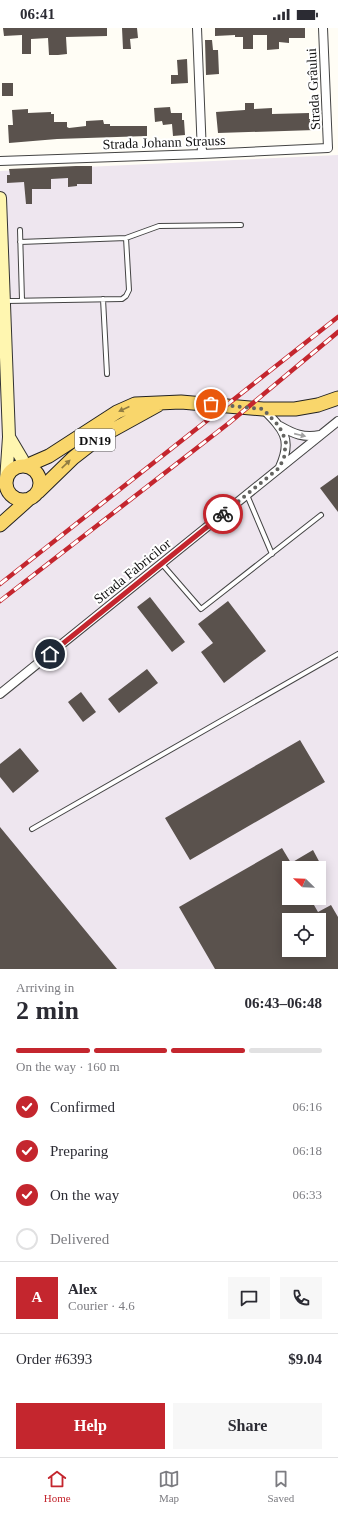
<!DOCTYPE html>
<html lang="en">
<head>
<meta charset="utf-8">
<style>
  body { margin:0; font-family:"Times New Roman",serif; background:#f7f7f7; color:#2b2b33; height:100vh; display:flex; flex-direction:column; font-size:15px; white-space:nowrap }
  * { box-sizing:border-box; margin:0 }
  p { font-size:13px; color:#7c7c81 }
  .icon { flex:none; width:22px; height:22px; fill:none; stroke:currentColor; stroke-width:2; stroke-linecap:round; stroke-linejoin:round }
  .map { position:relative; height:941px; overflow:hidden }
  .sheet { display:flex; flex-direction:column; background:#fff; flex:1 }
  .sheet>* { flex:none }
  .needle { width:26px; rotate:293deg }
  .controls { position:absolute; left:282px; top:833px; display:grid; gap:8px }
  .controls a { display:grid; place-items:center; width:44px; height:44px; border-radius:0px; background:#fff; box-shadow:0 2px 10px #0003; font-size:20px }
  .pin { position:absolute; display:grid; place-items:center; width:34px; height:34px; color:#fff; margin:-17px; border:2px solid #fff; border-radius:50%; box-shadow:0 1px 4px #0007 }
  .courier { position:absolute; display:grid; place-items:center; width:40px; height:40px; margin:-20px; border:3px solid #c4262e; border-radius:50%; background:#fff; color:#222; box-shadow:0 1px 5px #0007 }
  .headline em { font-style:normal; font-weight:700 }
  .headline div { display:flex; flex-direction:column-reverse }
  .headline { display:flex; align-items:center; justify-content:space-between; height:68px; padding:0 16px }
  h1 { font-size:26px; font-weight:700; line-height:30px }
  .bar { display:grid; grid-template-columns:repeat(4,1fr); gap:6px 4px; align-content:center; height:48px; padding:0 16px }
  .bar i { height:5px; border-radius:3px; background:#e1e1e2 }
  .bar .current { background:#c4262e }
  .bar p { grid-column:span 4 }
  .line { display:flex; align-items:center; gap:10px; padding:0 16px; border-top:1px solid #e1e1e2 }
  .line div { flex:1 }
  .round { display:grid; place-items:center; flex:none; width:42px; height:42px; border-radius:0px; background:#f7f7f7 }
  ol { padding:0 16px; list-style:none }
  li { display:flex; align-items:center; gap:12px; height:44px }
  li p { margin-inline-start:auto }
  li .icon { padding:4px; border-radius:50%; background:#c4262e; color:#fff; stroke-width:4 }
  li:last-child { color:#7c7c81 }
  li i { width:22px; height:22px; border:2px solid #e1e1e2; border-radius:50% }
  .button { display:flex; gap:8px; margin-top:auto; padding:8px 16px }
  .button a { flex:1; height:46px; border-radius:0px; background:#c4262e; color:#fff; font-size:16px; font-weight:700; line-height:46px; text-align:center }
  .button a+a { background:#f7f7f7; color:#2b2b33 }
  .status { display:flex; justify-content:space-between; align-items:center; height:28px; padding:0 20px; background:#fff; direction:ltr }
  .status svg { height:11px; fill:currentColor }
  .tab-bar { display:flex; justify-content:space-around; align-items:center; height:56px; border-top:1px solid #e1e1e2; background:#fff; font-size:11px; color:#7c7c81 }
  .tab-bar a { display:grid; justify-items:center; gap:2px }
  .tab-bar .current { color:#c4262e }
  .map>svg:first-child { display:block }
</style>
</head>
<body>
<div class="status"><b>06:41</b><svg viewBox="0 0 49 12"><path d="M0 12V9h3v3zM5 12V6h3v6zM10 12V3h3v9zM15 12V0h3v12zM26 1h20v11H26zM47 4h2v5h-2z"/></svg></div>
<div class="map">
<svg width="338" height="941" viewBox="0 0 338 941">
  <rect width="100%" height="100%" fill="#fffdf5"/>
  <path fill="#eee6ef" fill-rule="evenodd" d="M338 127V941H0V143ZM289 840H319V870H289ZM289 892H319V922H289Z"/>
  <path fill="#5a524d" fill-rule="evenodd" d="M3 0H107V8L66 9 67 26 58 27H49L48 10 31 11V26H22V7L4 8Z
    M122 0H137L138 10 130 11 131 21H123Z
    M215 0H305V10H289V15L279 14V21L267 22V7H253V21H243V9H235V7L215 8Z
    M205 12H212L213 22H218L219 46 206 47Z
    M187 31 188 55 171 56V47H178L177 32Z
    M2 55H13V68H2Z
    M245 75H254V81L272 80V86L309 85V91H315V102L218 105 216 84 245 82Z
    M170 79 171 85H182V92H184L185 107 173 108 172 96 163 97 162 93 155 94 154 80Z
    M28 81V85L51 84V86H54V94H67V99L69 100 86 98V93L103 92 104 96H110V98H147V108L57 111 9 115 8 97H13L12 82Z
    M76 138H92V156H77V158L68 159V150L51 151V161H32V176H26L24 154 7 155V147H10L9 141Z
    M338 447V484L320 460Z
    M150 569 185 614 172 624 137 579Z
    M228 573 266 623 224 655 201 624 213 615 198 596Z
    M147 641 158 655 119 685 108 671Z
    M81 664 96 684 83 694 68 674Z
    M300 712 325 754 190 832 165 790Z
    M20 720 39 743 13 765 0 749V736Z
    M0 799 117 941H0Z
    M282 820 291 835 313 822 321 837 316 840H289V870H310L318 884 331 877 338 889V941H215L179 879ZM289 892H319V922H289Z"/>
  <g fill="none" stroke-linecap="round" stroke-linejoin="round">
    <defs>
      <path id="lane" d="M20 202 22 272
        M20 214 126 210 159 198 241 197
        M103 271 107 346
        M6 273 122 271 126 268 129 262 126 210
        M247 467 272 526
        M162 536 201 581 321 487
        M32 801 338 626"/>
      <path id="street" d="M197 0 202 126
        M0 133 202 126 328 120 323 0
        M263 381C283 401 293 411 280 439
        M280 398C294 406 303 410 320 407
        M0 666 338 393"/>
      <path id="secondary" d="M0 170 9 409 6 453
        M9 409 22 431 25 438"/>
      <path id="primary" d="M26 438 49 428 117 384 135 376 181 374 263 381H295L318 377 338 370
        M6 455a17 17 0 1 1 34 0a17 17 0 1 1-34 0Z
        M38 464 73 430 100 409 158 377
        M0 497 29 471"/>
    </defs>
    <use href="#lane" stroke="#444" stroke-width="6"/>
    <use href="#street" stroke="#444" stroke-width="10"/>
    <use href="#secondary" stroke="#333" stroke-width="14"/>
    <use href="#primary" stroke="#222" stroke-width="15"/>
    <use href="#lane" stroke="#fff" stroke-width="4"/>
    <use href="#street" stroke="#fff" stroke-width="8"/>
    <use href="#secondary" stroke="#fff6b0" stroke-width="12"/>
    <use href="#primary" stroke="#f9d66b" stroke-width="13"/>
    <defs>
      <path id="rail" d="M0 556 338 289
        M0 573 229 395 338 304"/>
    </defs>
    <use href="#rail" stroke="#c4262e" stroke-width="4.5"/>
    <use href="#rail" stroke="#fff" stroke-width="3" stroke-dasharray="9" stroke-linecap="butt"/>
  </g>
  <defs><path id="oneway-solid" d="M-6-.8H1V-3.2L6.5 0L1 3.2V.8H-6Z"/></defs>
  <g fill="#917d42">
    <use href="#oneway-solid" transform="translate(124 381) rotate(155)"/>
    <use href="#oneway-solid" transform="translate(66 436) rotate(-44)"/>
  </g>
  <use fill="#a0a0a0" href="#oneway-solid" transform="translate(300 407) rotate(13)"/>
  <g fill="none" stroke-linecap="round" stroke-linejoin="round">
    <path stroke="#646461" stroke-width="4" stroke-dasharray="0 7.2" d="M211 376 263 381 279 398 286 413 284 430 279 440 223 486"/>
    <path stroke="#c4262e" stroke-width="5" d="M50 626 223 486"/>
  </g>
  <g text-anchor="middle" stroke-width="4" stroke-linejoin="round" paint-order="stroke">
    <rect fill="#fff" stroke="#585858" stroke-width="1" x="75" y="401" width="40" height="22" rx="3"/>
    <g font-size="13" font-weight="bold" fill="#111">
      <text x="95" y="417">DN19</text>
    </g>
    <g font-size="14" fill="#111" stroke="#fff">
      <text transform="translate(313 61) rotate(-93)" y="5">Strada Grâului</text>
      <text transform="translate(164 114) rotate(-2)" y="5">Strada Johann Strauss</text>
      <text transform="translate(132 543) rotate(-39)" y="5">Strada Fabricilor</text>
    </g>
  </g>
</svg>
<div class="controls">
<a><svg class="needle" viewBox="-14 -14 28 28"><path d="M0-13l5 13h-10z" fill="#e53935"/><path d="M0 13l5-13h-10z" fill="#7c7c81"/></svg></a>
<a><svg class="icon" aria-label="locate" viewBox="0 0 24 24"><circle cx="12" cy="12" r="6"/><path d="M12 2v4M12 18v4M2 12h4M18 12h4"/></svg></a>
</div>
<div class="pin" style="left:211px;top:376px;background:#ea580c"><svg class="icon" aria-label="bag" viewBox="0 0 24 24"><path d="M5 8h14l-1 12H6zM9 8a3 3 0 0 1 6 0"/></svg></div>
<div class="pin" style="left:50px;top:626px;background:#1f2937"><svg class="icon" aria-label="home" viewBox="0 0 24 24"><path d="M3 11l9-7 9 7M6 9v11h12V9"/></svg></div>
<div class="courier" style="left:223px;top:486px"><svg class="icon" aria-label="bike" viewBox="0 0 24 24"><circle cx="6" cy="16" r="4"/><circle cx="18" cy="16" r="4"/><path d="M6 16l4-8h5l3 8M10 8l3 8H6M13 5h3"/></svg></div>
</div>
<section class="sheet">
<div class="headline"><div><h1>2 min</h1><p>Arriving in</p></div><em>06:43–06:48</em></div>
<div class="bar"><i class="current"></i><i class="current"></i><i class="current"></i><i></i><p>On the way · 160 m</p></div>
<ol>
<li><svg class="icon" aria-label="check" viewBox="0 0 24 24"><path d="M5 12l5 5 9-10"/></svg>Confirmed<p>06:16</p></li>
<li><svg class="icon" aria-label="check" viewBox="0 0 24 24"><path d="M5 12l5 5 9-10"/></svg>Preparing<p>06:18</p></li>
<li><svg class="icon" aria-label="check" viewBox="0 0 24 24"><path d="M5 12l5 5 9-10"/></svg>On the way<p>06:33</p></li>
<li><i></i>Delivered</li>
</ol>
<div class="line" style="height:72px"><b class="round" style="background:#c4262e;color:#fff">A</b><div><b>Alex</b><p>Courier · 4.6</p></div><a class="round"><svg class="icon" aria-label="chat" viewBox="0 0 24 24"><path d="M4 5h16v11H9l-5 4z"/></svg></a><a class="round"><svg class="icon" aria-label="phone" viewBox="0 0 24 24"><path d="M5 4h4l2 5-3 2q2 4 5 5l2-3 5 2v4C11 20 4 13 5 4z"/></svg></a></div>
<div class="line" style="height:52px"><div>Order #6393</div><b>$9.04</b></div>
<div class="button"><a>Help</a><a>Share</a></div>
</section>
<nav class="tab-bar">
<a class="current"><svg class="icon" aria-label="home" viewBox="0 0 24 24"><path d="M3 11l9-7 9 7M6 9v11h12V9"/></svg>Home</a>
<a><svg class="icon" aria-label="map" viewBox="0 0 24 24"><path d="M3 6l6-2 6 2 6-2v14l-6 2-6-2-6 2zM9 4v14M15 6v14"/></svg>Map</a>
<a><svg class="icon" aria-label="saved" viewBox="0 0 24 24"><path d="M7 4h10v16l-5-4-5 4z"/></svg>Saved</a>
</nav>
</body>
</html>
